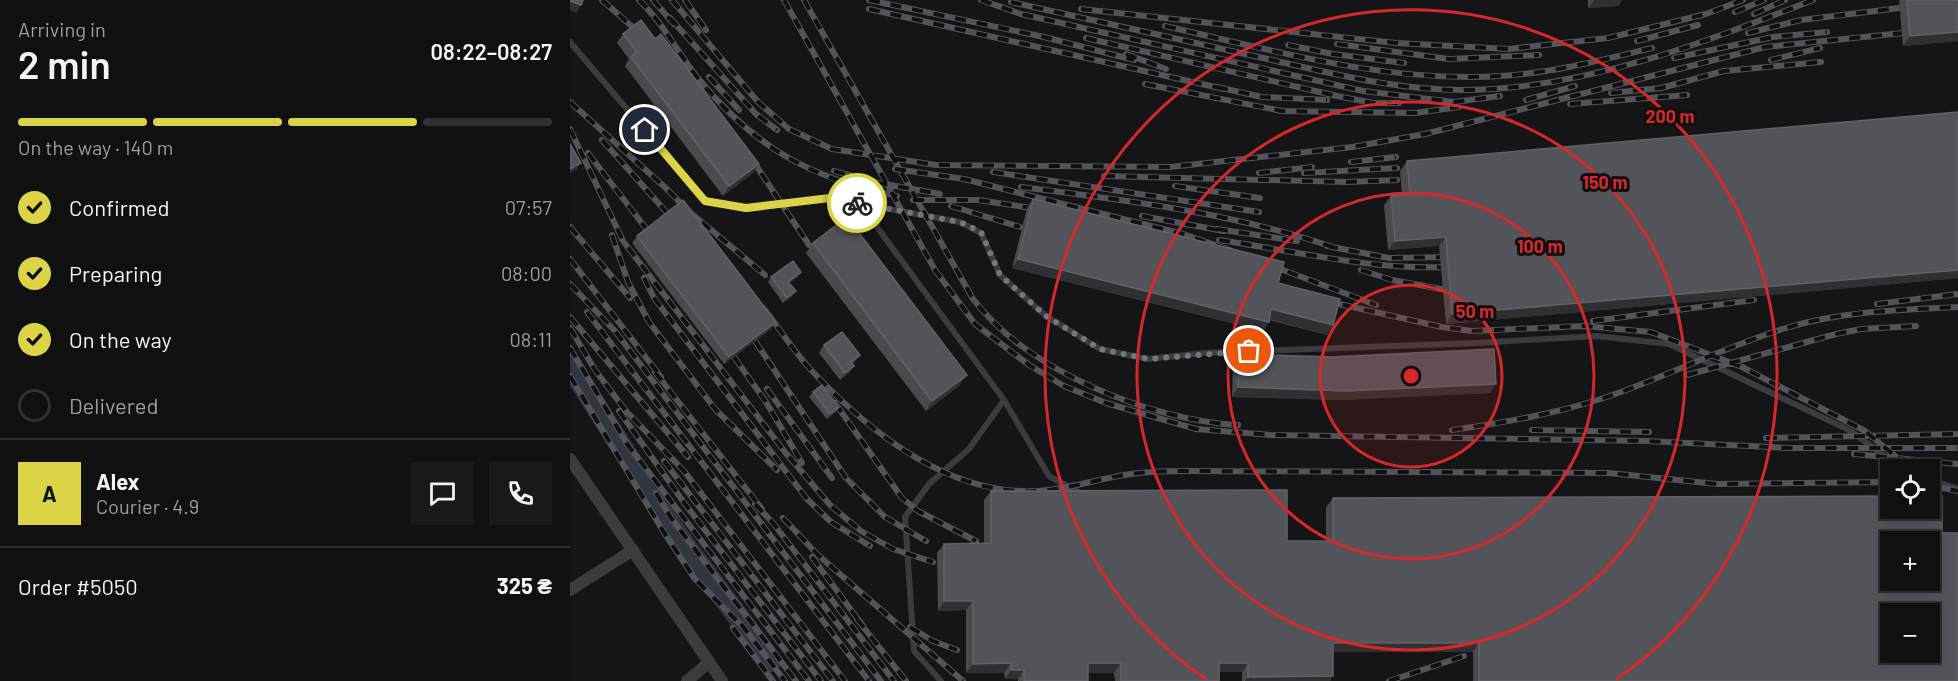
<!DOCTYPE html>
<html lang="en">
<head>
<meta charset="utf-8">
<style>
  body { margin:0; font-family:Barlow,sans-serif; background:#19191a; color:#f1f3f6; height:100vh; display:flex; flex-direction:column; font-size:22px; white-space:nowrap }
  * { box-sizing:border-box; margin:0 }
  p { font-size:20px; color:#9c9d9f }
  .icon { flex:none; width:33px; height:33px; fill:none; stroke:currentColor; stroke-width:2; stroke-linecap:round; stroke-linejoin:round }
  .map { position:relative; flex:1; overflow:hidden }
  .panel { display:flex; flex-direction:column; background:#101011; width:570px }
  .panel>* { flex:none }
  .tools { position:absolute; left:1310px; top:459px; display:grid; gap:12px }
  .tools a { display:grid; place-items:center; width:60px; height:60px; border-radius:0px; background:#101011; box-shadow:0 3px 9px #0003,0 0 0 2px #303031; font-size:30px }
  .pin { position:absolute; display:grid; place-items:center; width:51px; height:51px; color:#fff; margin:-26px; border:3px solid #fff; border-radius:50%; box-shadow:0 2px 6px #0007 }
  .courier { position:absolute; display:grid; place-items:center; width:60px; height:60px; margin:-30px; border:4px solid #dcd447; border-radius:50%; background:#fff; color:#222; box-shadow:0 2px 8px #0007 }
  .head em { font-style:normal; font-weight:600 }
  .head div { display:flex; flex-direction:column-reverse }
  .head { display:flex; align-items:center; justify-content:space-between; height:102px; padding:0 18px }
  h1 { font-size:39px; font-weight:600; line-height:45px }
  .bar { display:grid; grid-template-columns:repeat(4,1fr); gap:9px 6px; align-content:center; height:72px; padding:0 18px }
  .bar i { height:8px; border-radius:4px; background:#303031 }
  .bar .active { background:#dcd447 }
  .bar p { grid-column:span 4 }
  .line { display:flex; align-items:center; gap:15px; padding:0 18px; border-top:2px solid #303031 }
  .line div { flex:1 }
  .round { display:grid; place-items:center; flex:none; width:63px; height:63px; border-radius:0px; background:#19191a }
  ol { padding:0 18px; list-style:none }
  li { display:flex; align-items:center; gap:18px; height:66px }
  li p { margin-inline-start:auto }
  li .icon { padding:6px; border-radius:50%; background:#dcd447; color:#111; stroke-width:4 }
  li:last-child { color:#9c9d9f }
  li i { width:33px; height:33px; border:3px solid #303031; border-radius:50% }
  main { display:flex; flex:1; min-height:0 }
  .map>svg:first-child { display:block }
</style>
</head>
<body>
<main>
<section class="panel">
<div class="head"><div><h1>2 min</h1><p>Arriving in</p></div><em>08:22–08:27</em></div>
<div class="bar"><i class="active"></i><i class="active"></i><i class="active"></i><i></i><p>On the way · 140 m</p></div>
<ol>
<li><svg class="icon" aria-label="check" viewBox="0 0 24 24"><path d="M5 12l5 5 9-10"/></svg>Confirmed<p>07:57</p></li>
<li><svg class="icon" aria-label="check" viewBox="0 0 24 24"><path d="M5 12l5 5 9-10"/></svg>Preparing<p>08:00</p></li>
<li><svg class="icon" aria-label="check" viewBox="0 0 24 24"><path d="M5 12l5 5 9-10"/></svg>On the way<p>08:11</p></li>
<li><i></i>Delivered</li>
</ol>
<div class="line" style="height:108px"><b class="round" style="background:#dcd447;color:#111">A</b><div><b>Alex</b><p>Courier · 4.9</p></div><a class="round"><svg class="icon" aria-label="chat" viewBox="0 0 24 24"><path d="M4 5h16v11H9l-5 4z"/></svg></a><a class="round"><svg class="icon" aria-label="phone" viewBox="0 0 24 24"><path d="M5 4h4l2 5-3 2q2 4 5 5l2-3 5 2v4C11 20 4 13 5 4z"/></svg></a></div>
<div class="line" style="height:78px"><div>Order #5050</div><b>325 ₴</b></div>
</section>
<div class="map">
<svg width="1388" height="681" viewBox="0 0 1388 681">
  <rect width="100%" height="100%" fill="#151517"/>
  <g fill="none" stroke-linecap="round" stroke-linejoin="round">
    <path stroke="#323640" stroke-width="22" d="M0 365 106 533 201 661"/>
    <path stroke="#3c3c40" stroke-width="6" d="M0 42 135 201 176 209 260 198 390 222 411 233 430 275 476 316 530 349 578 359 634 353 906 343 1027 336 1099 344 1281 431 1333 470
      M290 204 434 400 479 476 510 493
      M1359 479 1388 489
      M371 681 344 651 335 517 359 484 399 449 434 400"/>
    <path stroke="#3c3c40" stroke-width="12" d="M0 459 152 681
      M0 590 63 550
      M117 681 138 663"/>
    <defs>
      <path id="rail" d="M32 0 75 38
        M69 0C93 23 107 51 127 77 184 147 239 178 327 196
        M83 0 104 24
        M102 0 188 102 219 129 262 149 366 165 600 167 782 147 855 134 1195 47 1333 33
        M115 0 136 30
        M214 0 365 270 405 324 459 365 494 386 536 403 626 429 701 435 1077 441 1218 448H1388
        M234 0 403 299C458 371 579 420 668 425
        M299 0 474 37 564 60
        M411 0 451 14 793 91 884 102 930 96
        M441 2C525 21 609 39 693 58 761 73 828 91 898 90 1018 88 1133 43 1243 0
        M299 9 654 89
        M511 9 826 43 939 49 1038 38 1136 14 1173 0
        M1165 12 1194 0
        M1184 14 1215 0
        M100 18 186 114 207 130
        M595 26C705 51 817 83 930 76 982 73 1032 60 1082 48
        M1178 33 1231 20 1330 8
        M516 38 767 96 803 103H829
        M1067 41 1128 25
        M767 44 879 59 969 55
        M718 45 763 54 834 63
        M556 54 596 69
        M1104 58 1203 37 1257 32
        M1201 60 1250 48
        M139 77 169 110
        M575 84 712 111 845 113 889 107
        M647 87 692 97 757 100
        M1041 93 1091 88 1154 71 1251 62
        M956 100 1005 86
        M0 102 99 191 121 214
        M1000 104 1117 95
        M0 129 53 241 215 452 260 505 291 531 323 549 363 562
        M32 140 99 215
        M18 153 78 231
        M179 155 239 245
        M781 162 826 157
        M325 169 394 179 613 234 660 250
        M264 171 309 183 370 194
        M423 172 689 212
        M689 173 742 167
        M734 173 827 168
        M534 176 777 182 827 180
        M605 186 690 198
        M451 187C556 200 662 213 763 247
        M343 200H408L475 210
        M381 206 450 227
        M115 208 195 275
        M572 216 654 231
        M0 227 60 298
        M647 229 727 241
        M42 235 58 282 79 322 145 409 207 470
        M649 240C725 251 800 270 877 267
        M757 246 819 258 877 257
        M0 259 91 377
        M697 264 806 305
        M791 270 822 280 882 291
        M74 278 84 298 237 499 261 522 300 546
        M0 284 45 331 311 681
        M751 300 872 327 902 331 1014 326 1081 332 1172 367 1295 431 1342 470
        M1307 304 1388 294
        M194 309C210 329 224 352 242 371 302 435 385 501 478 490 504 487 529 479 555 475 577 471 600 471 623 471L1039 473 1147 484 1320 482
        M17 312 299 681
        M0 317 118 457
        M1023 321 1184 300
        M0 328 25 370 56 411 114 471 275 681
        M185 341 276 478 315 517 356 541
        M0 348 57 444 239 681
        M164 357 196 402 232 463
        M85 372 192 509
        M1117 375 1266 334 1291 329 1346 326
        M0 376 93 531 125 579 175 629
        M197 389 262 478
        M265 403 332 498 348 511 406 541
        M49 411 115 504 251 681
        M882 430C938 422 997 412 1051 392 1106 372 1160 345 1216 328 1271 311 1331 310 1388 307
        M962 430 1079 432
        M1196 438 1388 434
        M1284 454 1388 464
        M94 461 263 681
        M1359 485 1388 491
        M86 493 101 518 226 681
        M185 504 203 523 324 681
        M213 518 248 555 393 681
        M242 557 293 626
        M287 619 336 681
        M171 624 215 681
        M340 627 363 641 387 650
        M163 628 203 681
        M819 681 894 656"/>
    </defs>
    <use href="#rail" stroke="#53545a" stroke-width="6"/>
    <use href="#rail" stroke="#101012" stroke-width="4" stroke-dasharray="11" stroke-linecap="butt"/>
  </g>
  <path fill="#49494e" d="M1018 0H1052L1048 6 1018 8Z
    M1329 0H1388V41L1333 46Z
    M53 34 85 39 189 164 183 173 153 196 55 66 59 59 47 43Z
    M1388 112V278L876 324 869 246 818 250 814 205 821 196 832 195 830 171 837 161Z
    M463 199 708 283 763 325 757 335 699 320V322L693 331 442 268 457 208Z
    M67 236 201 329 154 364 62 243Z
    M243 243 390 385 356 411 236 253Z
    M201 277H228L219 283 222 296 213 303 198 282Z
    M254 345 285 362 283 364 279 373 270 380 249 353Z
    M669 354 920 393 769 400 662 397 663 363Z
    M243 392 269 407 266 412 257 419 239 397Z
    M421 491 717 541H756V507L763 498 1372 533 1388 681H903V652H763V676L760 681H672V672H649V681H545L544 673H518V681H448V679H435L434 673H396V610L368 611 367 553 374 544 414 543V500Z"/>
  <path fill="#303033" d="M1024 0H1052L1048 6 1018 8Z
    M0 1 11 5 6 13 0 10Z
    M1388 32V41L1333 46 1340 36Z
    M11 163 6 170 0 173V169Z
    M189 164 183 173 153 196 159 186Z
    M876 237 869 246 818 250 825 241Z
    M448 259 699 322 693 331 442 268Z
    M1388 270V278L876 324 882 314Z
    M231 272 228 277 215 287 218 282Z
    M226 291 222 296 213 303 217 298Z
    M701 309 763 325 757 335 695 318Z
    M206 322 201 329 154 364 159 357Z
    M290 355 285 362 276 369 281 362Z
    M284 366 279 373 270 380 275 373Z
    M397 375 390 385 356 411 362 401Z
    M926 384 920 393 769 400 662 397 668 387Z
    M269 407 266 412 257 419 260 414Z
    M374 601H403L396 610 368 611Z
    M763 643H909L903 652H757Z
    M441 663 434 673H396L403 664Z
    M518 663H551L544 673H511Z
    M649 663H678L672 672H642Z
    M441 670H454L448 679H435Z
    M763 676 760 681H675L678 677Z"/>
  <path fill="#535459" stroke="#616167" stroke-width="1.5" fill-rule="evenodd" d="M0 0H13L11 5 0 1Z
    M1337 0H1388V32L1340 36Z
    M71 20 85 39 91 34 189 164 159 186 61 57 67 52 53 34Z
    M1388 112V270L882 314 876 237 825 241 821 196 840 194 837 161Z
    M0 144 11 163 0 169Z
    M463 199 714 262 708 283 770 299 763 325 701 309 699 322 448 259Z
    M113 200 206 322 159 357 67 236Z
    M277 217 397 375 362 401 243 243Z
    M223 261 231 272 218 282 226 291 217 298 201 277Z
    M272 332 290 355 281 362 284 366 275 373 254 345Z
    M924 349 926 384 776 391 668 387 669 354 762 357Z
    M252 385 269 407 260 414 243 392Z
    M717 490V541H763V498L1320 496V508H1359V496H1372V533H1388V681H909V643H763V676L678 677V663H649V681H551V663H518V681H454V670H441V663L403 664V601H374V544L421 543V491ZM1320 542H1359V580H1320ZM1320 614H1359V652H1320Z"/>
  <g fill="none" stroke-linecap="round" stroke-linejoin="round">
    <path stroke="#75757e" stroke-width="6" stroke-dasharray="0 10.8" d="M287 203 390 222 411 232 430 275 476 316 530 349 578 359 679 351"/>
    <path stroke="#dcd447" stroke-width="8" d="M75 130 135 201 176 208 260 198 287 203"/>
  </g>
  <circle cx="841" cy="376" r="91" fill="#d62828" fill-opacity=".12"/>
  <g fill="none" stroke="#d62828" stroke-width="3">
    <circle cx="841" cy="376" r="91"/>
    <circle cx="841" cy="376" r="183"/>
    <circle cx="841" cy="376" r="274"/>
    <path d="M636 679A366 366 0 1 1 1046 679"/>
  </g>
  <circle cx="841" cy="376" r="9" fill="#d62828" stroke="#101012" stroke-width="3"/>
  <g font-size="18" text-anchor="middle" font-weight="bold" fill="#d62828" stroke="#101012" stroke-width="6" stroke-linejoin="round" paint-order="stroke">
    <text x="1100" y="123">200 m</text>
    <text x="1035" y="189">150 m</text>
    <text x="970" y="253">100 m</text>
    <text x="905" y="318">50 m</text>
  </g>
</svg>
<div class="tools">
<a><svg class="icon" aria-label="locate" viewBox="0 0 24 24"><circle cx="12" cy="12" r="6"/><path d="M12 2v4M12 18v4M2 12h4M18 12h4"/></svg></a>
<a>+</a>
<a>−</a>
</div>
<div class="pin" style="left:679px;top:351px;background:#ea580c"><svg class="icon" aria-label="bag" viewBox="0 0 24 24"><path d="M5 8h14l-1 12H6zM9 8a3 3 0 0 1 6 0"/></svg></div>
<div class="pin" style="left:75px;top:130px;background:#1f2937"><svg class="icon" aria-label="home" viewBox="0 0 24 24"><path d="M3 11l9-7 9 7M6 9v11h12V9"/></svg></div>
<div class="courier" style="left:287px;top:203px"><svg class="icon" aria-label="bike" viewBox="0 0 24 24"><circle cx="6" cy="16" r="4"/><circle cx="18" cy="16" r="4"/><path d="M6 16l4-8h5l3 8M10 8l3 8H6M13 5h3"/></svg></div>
</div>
</main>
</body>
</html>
